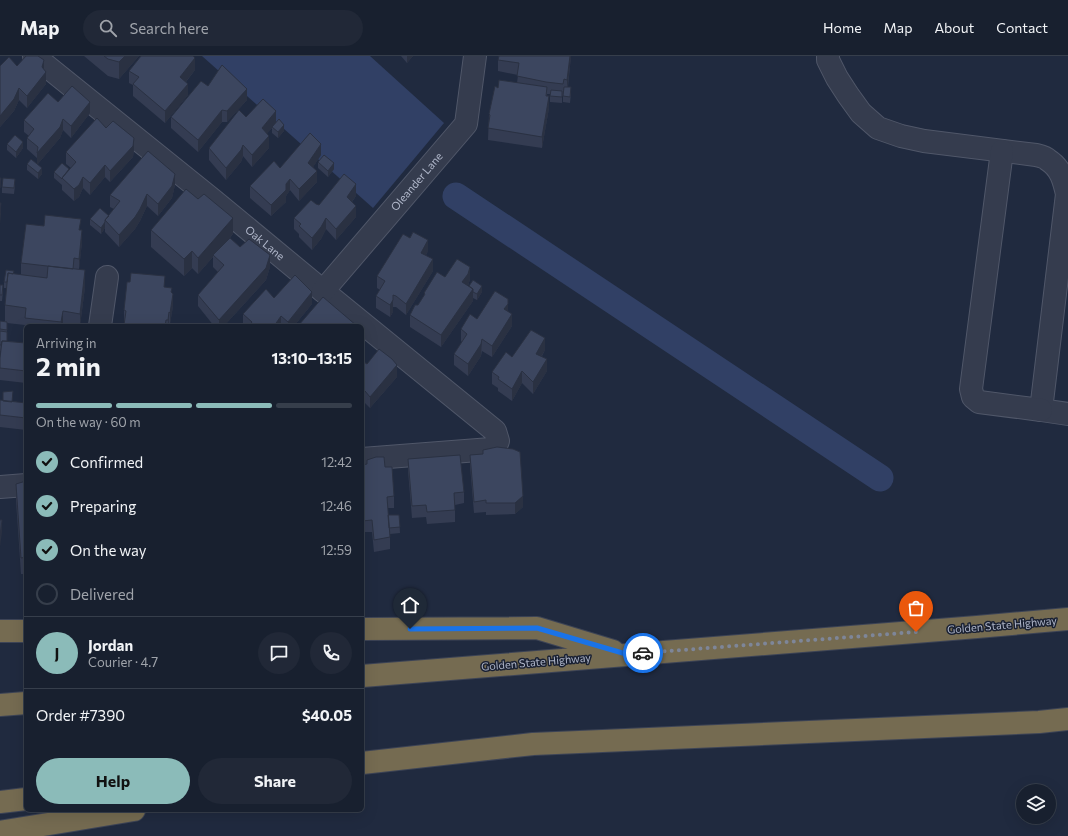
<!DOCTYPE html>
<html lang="en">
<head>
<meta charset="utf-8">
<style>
  body { margin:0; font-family:Commissioner,sans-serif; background:#212837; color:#f1f3f6; height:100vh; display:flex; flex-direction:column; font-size:15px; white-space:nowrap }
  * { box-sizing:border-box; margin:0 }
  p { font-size:13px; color:#9fa3aa }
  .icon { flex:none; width:22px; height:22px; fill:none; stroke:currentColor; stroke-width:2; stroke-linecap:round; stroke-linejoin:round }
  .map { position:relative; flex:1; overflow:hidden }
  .sheet { position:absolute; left:24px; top:268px; width:340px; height:488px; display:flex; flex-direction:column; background:#18202f; border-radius:6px; box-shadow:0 4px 16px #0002,0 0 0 1px #363e4b }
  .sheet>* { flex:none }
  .controls { position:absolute; left:1016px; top:728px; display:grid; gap:8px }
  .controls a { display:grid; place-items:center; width:40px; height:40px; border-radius:50%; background:#18202f; box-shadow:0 4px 16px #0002,0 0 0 1px #363e4b; font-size:20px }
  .pin { position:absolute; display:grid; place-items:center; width:34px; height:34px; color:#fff; margin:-41px -17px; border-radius:50% 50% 50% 0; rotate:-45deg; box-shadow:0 0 4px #0007 }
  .pin .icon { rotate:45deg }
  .courier { position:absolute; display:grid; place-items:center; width:40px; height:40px; margin:-20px; border:3px solid #1a73e8; border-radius:50%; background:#fff; color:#222; box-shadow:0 1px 5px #0007 }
  .summary em { font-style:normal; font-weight:700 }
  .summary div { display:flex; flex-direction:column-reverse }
  .summary { display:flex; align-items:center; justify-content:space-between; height:68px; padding:0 12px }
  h1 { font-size:26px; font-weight:700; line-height:30px }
  .bar { display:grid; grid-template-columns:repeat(4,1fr); gap:6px 4px; align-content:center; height:48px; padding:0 12px }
  .bar i { height:5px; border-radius:3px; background:#363e4b }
  .bar .on { background:#8bbbb9 }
  .bar p { grid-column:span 4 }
  .line { display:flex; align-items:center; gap:10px; padding:0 12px; border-top:1px solid #363e4b }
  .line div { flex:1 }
  .round { display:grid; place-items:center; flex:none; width:42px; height:42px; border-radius:21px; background:#212837 }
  ol { padding:0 12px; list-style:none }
  li { display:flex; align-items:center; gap:12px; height:44px }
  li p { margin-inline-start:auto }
  li .icon { padding:4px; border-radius:50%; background:#8bbbb9; color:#111; stroke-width:4 }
  li:last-child { color:#9fa3aa }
  li i { width:22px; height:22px; border:2px solid #363e4b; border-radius:50% }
  .primary-button { display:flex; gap:8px; margin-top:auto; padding:8px 12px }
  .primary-button a { flex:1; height:46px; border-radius:24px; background:#8bbbb9; color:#111; font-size:16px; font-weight:700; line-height:46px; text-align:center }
  .primary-button a+a { background:#212837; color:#f1f3f6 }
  header { display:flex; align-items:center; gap:24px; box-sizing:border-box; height:56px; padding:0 20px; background:#18202f; border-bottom:1px solid #363e4b }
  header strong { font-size:19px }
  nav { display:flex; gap:22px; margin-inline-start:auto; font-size:14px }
  .search { width:280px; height:36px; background:#212837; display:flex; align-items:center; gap:10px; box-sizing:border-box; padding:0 14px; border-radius:22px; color:#9fa3aa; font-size:15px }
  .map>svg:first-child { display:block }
</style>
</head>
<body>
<header>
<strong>Map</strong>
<div class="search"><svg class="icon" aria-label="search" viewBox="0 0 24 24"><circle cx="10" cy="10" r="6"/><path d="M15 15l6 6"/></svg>Search here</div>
<nav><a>Home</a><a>Map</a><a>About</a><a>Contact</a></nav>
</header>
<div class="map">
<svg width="1068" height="780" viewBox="0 0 1068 780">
  <rect width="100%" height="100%" fill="#202a3f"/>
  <path fill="#314065" d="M202 0H370L444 67 373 152Z"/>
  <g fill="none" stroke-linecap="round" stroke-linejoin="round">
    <path stroke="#314065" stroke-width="27" d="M456 140 880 422"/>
    <defs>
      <g id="minor">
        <path id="s1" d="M34 0 213 144 323 235 495 375 498 385 495 392 491 393 362 403"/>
        <path d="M828 0V4L837 22 848 39 861 57 878 72 901 80 924 85 1036 99C1040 100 1045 101 1048 104 1061 112 1064 125 1067 138L1041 354 1068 358"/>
        <path d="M1002 95 971 333 973 341 979 346 1041 354"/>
        <path id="s2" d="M323 235 466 68 475 0"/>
        <path d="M100 270 107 221"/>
        <path d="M0 431 26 429"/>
      </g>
      <path id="highway" d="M362 573 537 572 613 595
        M0 575H26
        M362 620 977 571 1068 563
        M0 649 26 647
        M362 707 533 688 1039 666 1068 663
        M0 746 26 743
        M0 776 134 754"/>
    </defs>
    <use href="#minor" stroke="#505769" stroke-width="24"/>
    <use href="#highway" stroke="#3d4456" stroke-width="24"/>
    <use href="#minor" stroke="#353c4e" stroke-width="22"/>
    <use href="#highway" stroke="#756b51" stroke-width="22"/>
  </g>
  <path fill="#343c52" d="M84 0H139L119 23 108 20Z
    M401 0H413L407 7Z
    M571 0 568 31 571 37 570 47 563 46V40H562V47L550 46V38H547L549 52 542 92 488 84 489 58 498 32 517 27 518 19 498 15V4Z
    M0 10H17L44 14 46 28 27 52 19 44 14 55 0 71Z
    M195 14 186 26 188 39 165 67 133 40V29L129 27V15Z
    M208 30 247 44 227 66H222L198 96 171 72V61Z
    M58 46 90 57 71 82 63 74 60 82 37 109 42 118 38 123 27 114V108H37V102L27 93V82L29 80 24 76V64Z
    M246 61 276 66 284 75 278 82 272 77V72L267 77 269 92 252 111 243 100 241 106 226 124 209 104V92Z
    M106 72 134 93 133 101 110 126 105 121 90 139 83 132 79 141 74 145 62 134V129L54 122V116L69 114 71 112 66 108V96Z
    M7 88 23 92 16 102 7 94Z
    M321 99 313 111 317 126 299 145 290 134 286 140V146L271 160 250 142V130L280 112Z
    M318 106 334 113 328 121 318 112Z
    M15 129 14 138 2 137V131Z
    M175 129 172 142 158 160 147 150 140 165 135 173 119 191 105 176V172L101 178 90 169V163L109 160 114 153 110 151V139Z
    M356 140 352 146 356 161 336 184 326 173 321 183 312 194 299 181V178L294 173V162L316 148 319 149Z
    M81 174 82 186 79 213 85 231 80 270H26V278H25V269L7 267V285L26 287V327L0 324V302L1 295H0V265H5V249L7 232H4V226L14 218 47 222 21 219V207Z
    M151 174 233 178 230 182 240 191 270 211 266 224 224 270H214L198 250V239L218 216 213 211V201L198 218 192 212 184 220 151 191Z
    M428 195 426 199 433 215 406 259 396 251H393V256L390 261 376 252V240L380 234 377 232V220Z
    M445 221 470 223 468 230 482 236 477 244 473 242V245L441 291 410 271V259L418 249 424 240V237Z
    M0 229 3 235 2 245H0Z
    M165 231 172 237 173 250 170 268H169V270H124V254Z
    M274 242 312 248 294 270H243V258Z
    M508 256 512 270 492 301 482 295 481 300 468 320 454 309V298L462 286 461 285V273L477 263Z
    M545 294 542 300 547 315 533 338 522 327 512 345 498 335V332L492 328V316L512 301Z
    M362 304 367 308 397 321 370 352 365 347 362 350Z
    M0 344 26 347V374L0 371Z
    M470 399 523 451 515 458 486 459V456L474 457 470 410Z
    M408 403 464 436V447L455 449V466L427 468 426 461 412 462 408 415Z
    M367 408 385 411 394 440V452H388V459H399L400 477 390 478V493L374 496 372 476H362V409Z
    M26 425V518H21L16 445V428Z"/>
  <path fill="#2a3142" d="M125 0H139L119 23V6Z
    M407 0H413L407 7Z
    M570 0H571L567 36V24Z
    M195 2V14L180 33V21Z
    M44 4V16H46V28L27 52V40L42 11Z
    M188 28V39L165 67V55Z
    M19 32V44L14 55 0 71V60Z
    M247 33V44L227 66V55Z
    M549 40V52L542 92V81Z
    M90 46V57L71 82V70Z
    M222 54V66L198 96V84Z
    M276 55V67L272 71V72L262 84V72Z
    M63 63V74L60 82 37 109V97Z
    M284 69V75L278 82V76Z
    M269 80V92L252 111V99Z
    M134 82V93L133 101 110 126V115Z
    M23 86V92L16 102V96Z
    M321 88V99L308 119V107Z
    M243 89V100L241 106 226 124V112Z
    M334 107V113L328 121V115Z
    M105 109V121L90 139V127Z
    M42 112V118L38 123V117Z
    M317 115V126L299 145V133Z
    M175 118V129L172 142 158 160V148Z
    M83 121V132L79 141 74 145V133Z
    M290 123V134L286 140V146L271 160V149Z
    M356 128V140L347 152V141Z
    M147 138V150L140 165 135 173 119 191V179Z
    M1 147V159L0 168V157Z
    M356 150V161L336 184V173Z
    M233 162V178L214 200 213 199V201L198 218V202Z
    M326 162V173L321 183 312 194V182Z
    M105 166V172L101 178V172Z
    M82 174V186L79 214V203Z
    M428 184V195L421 208V197Z
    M192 195V212L184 220V203Z
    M270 199V211L266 224 224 270H219V264Z
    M433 203V215L406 259V248Z
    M470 211V223L468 230 462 226Z
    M85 214V231L80 270V258Z
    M482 230V236L477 244V238Z
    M473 233V245L441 291V279Z
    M312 236V248L294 270H288V266Z
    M173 238V250L170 268V257Z
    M393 239V256L390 261V249Z
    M508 243V259L504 253Z
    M63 255V270H61V266Z
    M169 256V270H168Z
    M512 258V270L492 301V290Z
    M281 260V270H274Z
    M363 275V292L362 293V277Z
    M545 282V294L536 309V298Z
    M482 283 481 300 468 320V308Z
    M547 303V315L533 338V326Z
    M397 309V321L370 352V341Z
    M522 315V327L512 345V333Z
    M365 335V347L362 350V339Z
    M523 440V451L515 458V447Z
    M2 464V476L0 491V480Z"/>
  <path fill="#3c465f" stroke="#2a3142" d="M26 0H38L44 4 42 11 46 16 27 40 19 32 14 43 0 60V10L9 1 17 10Z
    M104 0H125L119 6 108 3Z
    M141 0H193L195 2 180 21 188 28 165 55 133 28 139 21 129 15Z
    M499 0H570L567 24 564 23 563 28 546 26 517 20 519 7 498 4Z
    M222 9 247 33 227 55 222 54 198 84 171 61 201 25 208 30Z
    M499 24 547 31 546 40H549L542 81 488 72 490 59 489 58 495 30 498 32Z
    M72 30 90 46 71 70 63 63 60 71 37 97 38 91 27 82 34 73 24 64 48 37 58 46Z
    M564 31H571L570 41 563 40Z
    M551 34 562 35V41L550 40Z
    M263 43 276 55 262 72 269 80 252 99 243 89 241 94 226 112 209 92 239 54 246 61Z
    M97 62 106 72 113 65 134 82 133 90 110 115 105 109 90 127 83 121 79 129 74 133 62 122 76 106 66 96Z
    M279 63 284 69 278 76 272 71Z
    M310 77 321 88 308 107 317 115 299 133 290 123 286 128V134L271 149 250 130 274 105 280 112Z
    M15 79 23 86 16 96 7 88Z
    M148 95 175 118 172 130 158 148 147 138 140 153 135 161 119 179 105 164 120 145 110 139Z
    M324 99 334 107 328 115 318 106Z
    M31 103 42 112 38 117 27 108Z
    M62 107 69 113 62 122V123L54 116Z
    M344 118 356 128 347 141 356 150 336 173 326 162 321 171 312 182 299 170 301 168 294 162 311 144 316 148 319 149Z
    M0 122H1L0 132Z
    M3 122 15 123 14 132 2 131Z
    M186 133 198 143 204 138 233 162 198 202 192 195 184 203 151 174Z
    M0 147H1L0 157Z
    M100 152 109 160 105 164V166L101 172 90 163Z
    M45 159 81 163 79 174H82L79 203 74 202 73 213 21 207 26 168 44 170Z
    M413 176 428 184 421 197 433 203 406 248 396 240 393 239V244L390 249 376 240 385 225 377 220 403 178 410 182Z
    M230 182 240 191 249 183 270 199 266 212 219 264 198 239 224 209 213 199Z
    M457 203 470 211 468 218 462 226 473 233 441 279 410 259 415 249H418L425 238 424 237 437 216 445 221Z
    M48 210 85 214 80 258 63 255 61 266 25 262 26 252 5 249 8 217 47 222Z
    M6 214 14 215 13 218 8 217 7 226H4Z
    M131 217 165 220 164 231 172 232 171 236 173 238 170 257 169 256 168 264H166L165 270H135L124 269 126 255 124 254 127 226H130Z
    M295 219 312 236 288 266 281 260 274 270H249L252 266 243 258 266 233 274 242Z
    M473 224 482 230 477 238 473 236V233L469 230Z
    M0 229H3L2 239H0Z
    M495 235 508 243V248L504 253 512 258 492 290 482 283 481 288 468 308 454 298 467 278 461 273 470 258 477 263Z
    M323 241 357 270H298Z
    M0 265 7 266V274L0 273Z
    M531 274 545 282 536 298 547 303 533 326 522 315 512 333 498 323 499 321 492 316 506 296 512 301Z
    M0 275 7 276V285H2L1 289H0Z
    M2 285 26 287V315L0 312V302Z
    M379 293 392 303 397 309 370 341 365 335 362 339V305L367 308Z
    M13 335 12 346 3 345V336Z
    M0 344 26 347V362L0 359Z
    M497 391 513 393 520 396 523 440 515 447H486V444L474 446 470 399 483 398V394Z
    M460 399 464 436 454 437 455 454 427 456 426 449 412 450 408 403Z
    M376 401H384L385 411H392L394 440 387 441 390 481 374 484 372 464 362 465V409L367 408V404Z
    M26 425V501L21 502 16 428Z
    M388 459H399L400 471 389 472Z
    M0 464H2L0 480Z"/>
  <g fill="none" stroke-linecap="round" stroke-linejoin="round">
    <path stroke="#7e8699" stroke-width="4" stroke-dasharray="0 7.2" d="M643 597 916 576"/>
    <path stroke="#1a73e8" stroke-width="5" d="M410 573 537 572 626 598 643 597"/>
  </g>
  <g text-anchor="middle" stroke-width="3" stroke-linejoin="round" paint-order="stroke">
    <g font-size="11" fill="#b0b7ca" stroke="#1a2133">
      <text dy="4" stroke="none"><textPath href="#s2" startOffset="144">Oleander Lane</textPath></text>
      <text dy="4" stroke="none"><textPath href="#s1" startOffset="297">Oak Lane</textPath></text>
      <text transform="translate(1002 569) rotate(-5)" y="4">Golden State Highway</text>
      <text transform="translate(536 606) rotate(-5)" y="4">Golden State Highway</text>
    </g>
  </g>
</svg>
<div class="controls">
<a><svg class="icon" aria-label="layers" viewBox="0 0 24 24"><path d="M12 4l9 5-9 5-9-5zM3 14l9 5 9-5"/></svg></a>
</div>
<div class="pin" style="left:916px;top:576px;background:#ea580c"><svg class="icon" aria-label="bag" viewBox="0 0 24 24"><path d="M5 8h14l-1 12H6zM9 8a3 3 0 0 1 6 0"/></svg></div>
<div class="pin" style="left:410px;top:573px;background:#1f2937"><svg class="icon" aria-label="home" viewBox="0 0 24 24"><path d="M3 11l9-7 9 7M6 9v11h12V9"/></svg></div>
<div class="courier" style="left:643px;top:597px"><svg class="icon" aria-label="car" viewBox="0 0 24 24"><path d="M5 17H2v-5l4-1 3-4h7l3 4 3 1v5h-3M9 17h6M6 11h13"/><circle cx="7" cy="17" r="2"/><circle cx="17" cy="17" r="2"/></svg></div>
<section class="sheet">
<div class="summary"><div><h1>2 min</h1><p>Arriving in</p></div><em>13:10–13:15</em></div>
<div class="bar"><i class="on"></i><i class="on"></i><i class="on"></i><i></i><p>On the way · 60 m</p></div>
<ol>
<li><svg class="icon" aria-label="check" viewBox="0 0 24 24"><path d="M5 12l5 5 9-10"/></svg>Confirmed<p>12:42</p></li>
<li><svg class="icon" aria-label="check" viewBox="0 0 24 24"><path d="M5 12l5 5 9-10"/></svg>Preparing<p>12:46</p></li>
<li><svg class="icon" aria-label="check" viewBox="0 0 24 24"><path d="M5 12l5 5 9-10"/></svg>On the way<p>12:59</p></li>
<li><i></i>Delivered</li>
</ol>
<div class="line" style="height:72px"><b class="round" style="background:#8bbbb9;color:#111">J</b><div><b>Jordan</b><p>Courier · 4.7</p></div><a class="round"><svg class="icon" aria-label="chat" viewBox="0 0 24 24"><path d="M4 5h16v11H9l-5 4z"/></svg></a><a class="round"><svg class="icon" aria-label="phone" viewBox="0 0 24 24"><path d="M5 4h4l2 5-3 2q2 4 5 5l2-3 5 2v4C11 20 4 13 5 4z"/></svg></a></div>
<div class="line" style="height:52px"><div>Order #7390</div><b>$40.05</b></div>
<div class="primary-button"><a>Help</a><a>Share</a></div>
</section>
</div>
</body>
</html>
